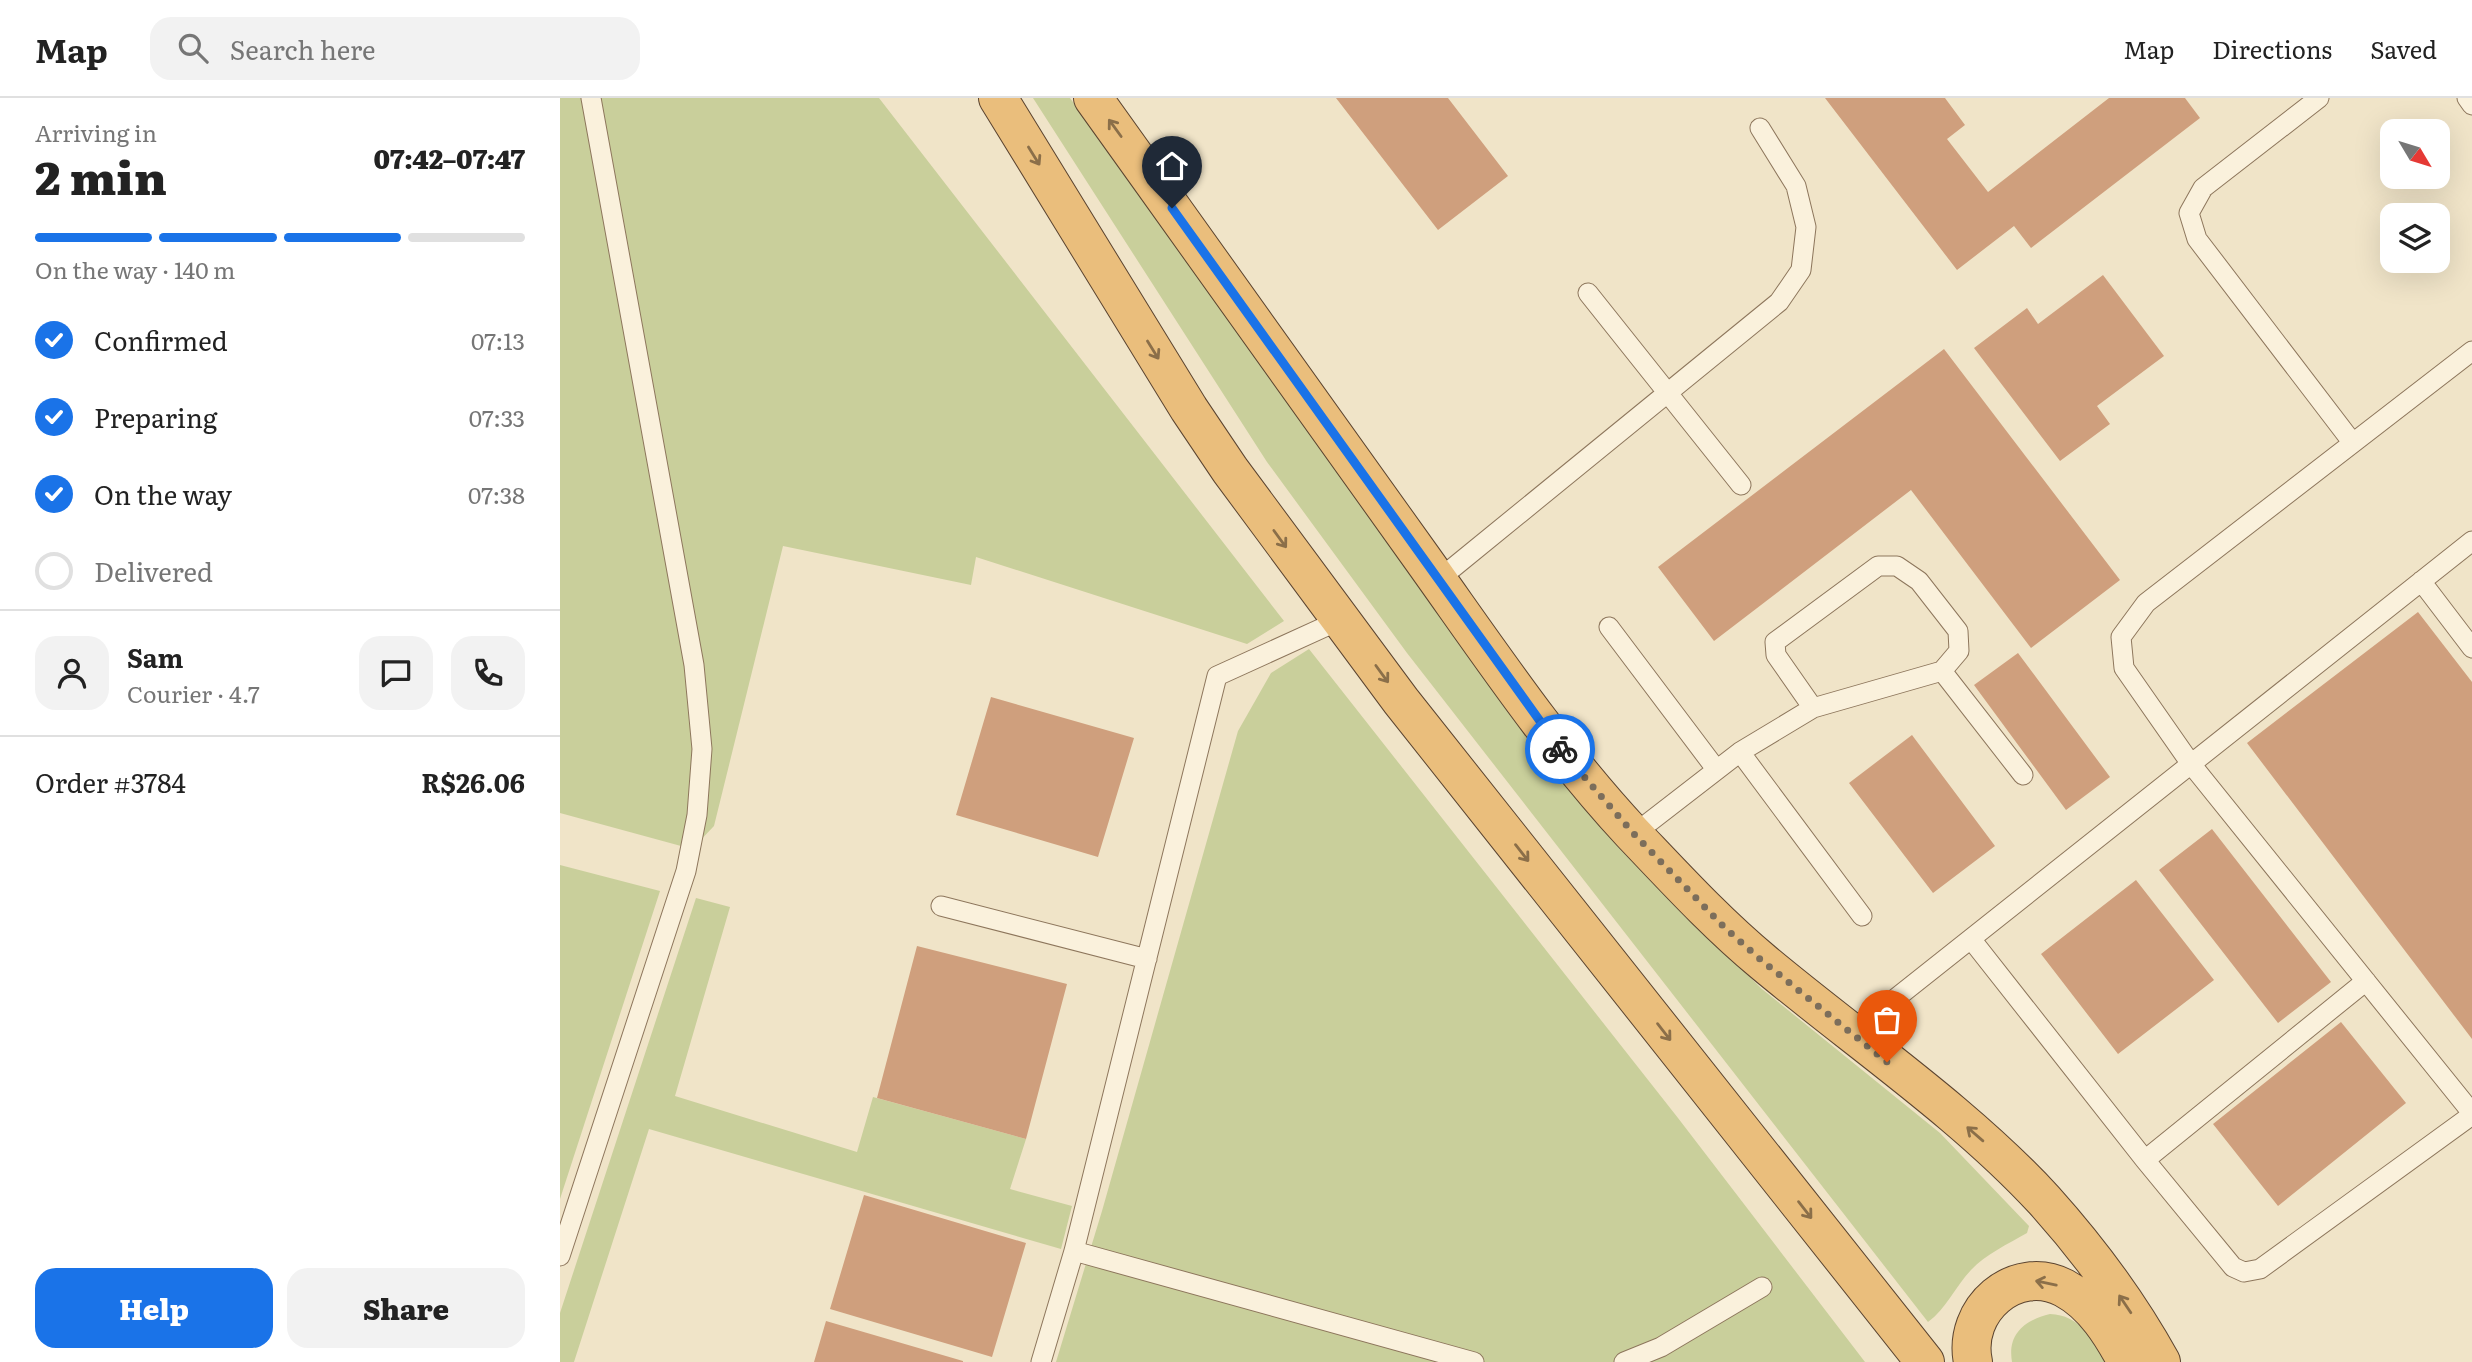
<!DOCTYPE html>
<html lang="en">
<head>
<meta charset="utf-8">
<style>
  body { margin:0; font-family:Literata,serif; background:#f2f2f2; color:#222; height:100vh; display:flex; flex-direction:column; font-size:26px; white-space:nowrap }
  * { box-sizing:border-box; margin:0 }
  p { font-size:23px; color:#767676 }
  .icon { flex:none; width:38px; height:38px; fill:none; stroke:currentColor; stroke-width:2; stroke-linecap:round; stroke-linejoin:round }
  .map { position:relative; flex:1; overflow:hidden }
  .details { display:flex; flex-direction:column; background:#fff; width:560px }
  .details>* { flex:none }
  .needle { width:46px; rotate:128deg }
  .buttons { position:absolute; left:1820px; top:21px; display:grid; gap:14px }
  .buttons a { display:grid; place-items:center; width:70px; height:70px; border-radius:14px; background:#fff; box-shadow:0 7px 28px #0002; font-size:35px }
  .pin { position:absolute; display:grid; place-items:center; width:60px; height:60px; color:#fff; margin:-72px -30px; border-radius:50% 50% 50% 0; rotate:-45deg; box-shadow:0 0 7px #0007 }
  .pin .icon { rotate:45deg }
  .courier { position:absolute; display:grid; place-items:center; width:70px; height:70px; margin:-35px; border:5px solid #1a73e8; border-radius:50%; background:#fff; color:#222; box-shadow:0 2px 9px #0007 }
  .summary em { font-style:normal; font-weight:800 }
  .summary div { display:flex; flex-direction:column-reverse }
  .summary { display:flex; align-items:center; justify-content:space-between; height:119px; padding:0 35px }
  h1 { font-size:46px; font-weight:800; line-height:52px }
  .bar { display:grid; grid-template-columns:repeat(4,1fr); gap:10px 7px; align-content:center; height:84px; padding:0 35px }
  .bar i { height:9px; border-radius:5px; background:#e0e0e0 }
  .bar .current { background:#1a73e8 }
  .bar p { grid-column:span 4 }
  .line { display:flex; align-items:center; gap:18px; padding:0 35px; border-top:2px solid #e0e0e0 }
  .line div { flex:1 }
  .round { display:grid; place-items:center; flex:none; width:74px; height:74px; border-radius:21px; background:#f2f2f2 }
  ol { padding:0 35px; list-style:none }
  li { display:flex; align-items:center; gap:21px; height:77px }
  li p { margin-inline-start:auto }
  li .icon { padding:7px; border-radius:50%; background:#1a73e8; color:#fff; stroke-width:4 }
  li:last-child { color:#767676 }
  li i { width:38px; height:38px; border:4px solid #e0e0e0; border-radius:50% }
  .button { display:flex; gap:14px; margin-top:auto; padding:14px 35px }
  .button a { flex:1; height:80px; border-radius:21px; background:#1a73e8; color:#fff; font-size:28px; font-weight:800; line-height:80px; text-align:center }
  .button a+a { background:#f2f2f2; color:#222 }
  header { display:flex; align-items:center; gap:42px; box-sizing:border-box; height:98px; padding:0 35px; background:#fff; border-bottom:2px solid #e0e0e0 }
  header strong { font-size:33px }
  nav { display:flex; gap:38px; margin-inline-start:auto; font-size:24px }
  .search { width:490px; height:63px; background:#f2f2f2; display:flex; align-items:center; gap:18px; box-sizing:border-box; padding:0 24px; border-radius:21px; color:#767676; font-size:26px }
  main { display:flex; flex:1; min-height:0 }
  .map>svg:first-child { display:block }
</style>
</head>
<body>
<header>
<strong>Map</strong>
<div class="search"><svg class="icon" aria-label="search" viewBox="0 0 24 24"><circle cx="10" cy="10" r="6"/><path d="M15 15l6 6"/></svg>Search here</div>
<nav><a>Map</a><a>Directions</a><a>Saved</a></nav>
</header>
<main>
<section class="details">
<div class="summary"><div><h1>2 min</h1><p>Arriving in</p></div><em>07:42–07:47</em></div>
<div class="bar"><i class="current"></i><i class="current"></i><i class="current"></i><i></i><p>On the way · 140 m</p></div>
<ol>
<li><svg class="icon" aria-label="check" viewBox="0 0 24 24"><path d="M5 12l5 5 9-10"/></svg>Confirmed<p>07:13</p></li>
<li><svg class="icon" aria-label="check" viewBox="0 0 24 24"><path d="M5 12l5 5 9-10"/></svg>Preparing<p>07:33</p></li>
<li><svg class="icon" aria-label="check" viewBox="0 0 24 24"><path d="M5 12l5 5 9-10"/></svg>On the way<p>07:38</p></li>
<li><i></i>Delivered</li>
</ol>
<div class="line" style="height:126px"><a class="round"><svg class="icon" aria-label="person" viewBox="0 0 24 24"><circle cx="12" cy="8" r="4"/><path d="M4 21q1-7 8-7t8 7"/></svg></a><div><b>Sam</b><p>Courier · 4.7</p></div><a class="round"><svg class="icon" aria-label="chat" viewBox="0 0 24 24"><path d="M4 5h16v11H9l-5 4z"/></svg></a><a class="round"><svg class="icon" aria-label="phone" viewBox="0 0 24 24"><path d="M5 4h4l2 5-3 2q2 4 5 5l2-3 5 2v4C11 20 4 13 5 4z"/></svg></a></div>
<div class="line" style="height:91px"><div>Order #3784</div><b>R$26.06</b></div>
<div class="button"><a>Help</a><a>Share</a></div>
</section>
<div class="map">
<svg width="1912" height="1264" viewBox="0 0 1912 1264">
  <rect width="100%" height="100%" fill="#f0e4c8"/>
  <path fill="#c9cf9b" d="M0 0H319L724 523 687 546 416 459 411 487 223 448 154 728 132 751 0 715Z
    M473 0H510L1017 695 1142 832 1202 891 1380 1035 1469 1128 1467 1135C1448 1146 1426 1156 1411 1172 1395 1189 1386 1211 1368 1224L847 555 707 364Z
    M749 551 1118 1020 1305 1264H496L542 1113 678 633 711 575Z
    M0 767 100 793 0 1101Z
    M136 800 170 809 115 998 297 1054 313 999 466 1041 450 1091 512 1108 501 1151 89 1031 14 1264H0V1215Z
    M1490 1216C1520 1217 1532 1241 1546 1264H1452C1447 1235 1466 1222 1490 1216Z"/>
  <path fill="#cf9f7d" d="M776 0H888L948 78 878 132Z
    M1265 0H1385L1405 27 1387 41 1428 94 1549 0H1625L1640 20 1471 150 1454 128 1397 172Z
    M1543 177 1604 258 1537 308 1550 326 1500 363 1414 250 1467 210 1478 226Z
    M1384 251 1560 482 1471 550 1351 392 1154 543 1098 469Z
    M1858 514 1912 584V941L1687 645Z
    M1458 555 1550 679 1506 712 1414 587Z
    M431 599 574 640 538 759 396 717Z
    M1352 637 1435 748 1373 795 1289 685Z
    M1652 731 1771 884 1718 925 1599 772Z
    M1576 782 1654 882 1558 956 1481 856Z
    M357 848 507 886 466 1041 317 1000Z
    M1781 924 1846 1005 1718 1108 1653 1026Z
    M304 1097 466 1145 432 1259 270 1211Z
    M266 1223 403 1263V1264H254Z"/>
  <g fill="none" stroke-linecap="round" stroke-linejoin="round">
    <defs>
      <path id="service" d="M1759 0 1643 90 1629 115 1637 141 1792 344
        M1907 0 1912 7
        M1028 195 1181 387
        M1912 253 1586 505 1561 539 1564 570 1631 666 1912 1015
        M878 482 1219 204 1241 172 1246 129 1236 88 1200 30
        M1861 483 1912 550
        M1049 529 1156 671
        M1382 573 1463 677
        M1180 654 1302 818
        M1074 736 1180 654 1253 610 1382 573 1399 553 1398 533 1359 483 1337 468H1318L1215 544 1216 557 1253 610
        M381 808 587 861
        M1411 841 1585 1062 1673 1169 1684 1174 1700 1171 1912 1017
        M1292 935 1912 443
        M1585 1062 1806 883
        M514 1153 914 1264
        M0 1158 126 773 137 717 142 651 134 567 31 0
        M481 1264 514 1153 657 578 780 522
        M1064 1264 1101 1249 1202 1189"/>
      <path id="trunk" d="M438 0 629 311 670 372 841 603 1365 1264
        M533 0C642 152 750 305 859 456 927 551 992 649 1072 735 1114 779 1156 825 1203 864 1295 941 1403 1014 1484 1102 1528 1151 1569 1206 1601 1264
        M1413 1264C1402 1212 1455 1165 1504 1190 1534 1206 1552 1236 1567 1264"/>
    </defs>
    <use href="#service" stroke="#8d765c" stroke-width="21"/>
    <use href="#trunk" stroke="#5b4430" stroke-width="40"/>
    <use href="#service" stroke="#faf1dc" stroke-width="19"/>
    <use href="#trunk" stroke="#eabe7c" stroke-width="38"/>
  </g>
  <defs><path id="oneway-shaft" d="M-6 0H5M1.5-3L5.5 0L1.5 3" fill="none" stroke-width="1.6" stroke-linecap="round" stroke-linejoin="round" transform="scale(1.75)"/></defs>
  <g stroke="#8b6f49">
    <use href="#oneway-shaft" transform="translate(555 30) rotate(-126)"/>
    <use href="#oneway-shaft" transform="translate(474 58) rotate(58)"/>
    <use href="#oneway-shaft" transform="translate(593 252) rotate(58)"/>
    <use href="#oneway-shaft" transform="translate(720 441) rotate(54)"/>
    <use href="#oneway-shaft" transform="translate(822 576) rotate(54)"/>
    <use href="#oneway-shaft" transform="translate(962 755) rotate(52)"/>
    <use href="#oneway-shaft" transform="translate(1104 934) rotate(52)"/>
    <use href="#oneway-shaft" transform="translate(1415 1036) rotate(-139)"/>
    <use href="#oneway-shaft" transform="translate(1245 1112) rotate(52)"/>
    <use href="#oneway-shaft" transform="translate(1486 1185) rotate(-168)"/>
    <use href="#oneway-shaft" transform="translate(1565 1206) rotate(-124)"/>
  </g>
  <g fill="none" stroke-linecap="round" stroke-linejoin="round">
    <path stroke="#7c6e5b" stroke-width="7" stroke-dasharray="0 12.6" d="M1000 651 1074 736 1165 830 1200 861 1327 964"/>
    <path stroke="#1a73e8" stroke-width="9" d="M612 110 1000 651"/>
  </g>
</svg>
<div class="buttons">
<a><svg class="needle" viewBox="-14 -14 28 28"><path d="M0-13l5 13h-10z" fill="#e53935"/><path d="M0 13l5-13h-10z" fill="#767676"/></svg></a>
<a><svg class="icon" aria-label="layers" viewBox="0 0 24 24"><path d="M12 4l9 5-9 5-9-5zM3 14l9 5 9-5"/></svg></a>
</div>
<div class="pin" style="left:1327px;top:964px;background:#ea580c"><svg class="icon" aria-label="bag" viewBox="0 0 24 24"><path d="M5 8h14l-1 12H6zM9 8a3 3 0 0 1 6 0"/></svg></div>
<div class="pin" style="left:612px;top:110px;background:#1f2937"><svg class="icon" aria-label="home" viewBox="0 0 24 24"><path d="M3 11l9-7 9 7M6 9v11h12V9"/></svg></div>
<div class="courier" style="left:1000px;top:651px"><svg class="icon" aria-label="bike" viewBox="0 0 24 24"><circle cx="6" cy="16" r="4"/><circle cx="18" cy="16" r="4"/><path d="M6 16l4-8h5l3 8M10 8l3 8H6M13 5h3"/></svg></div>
</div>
</main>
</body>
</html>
